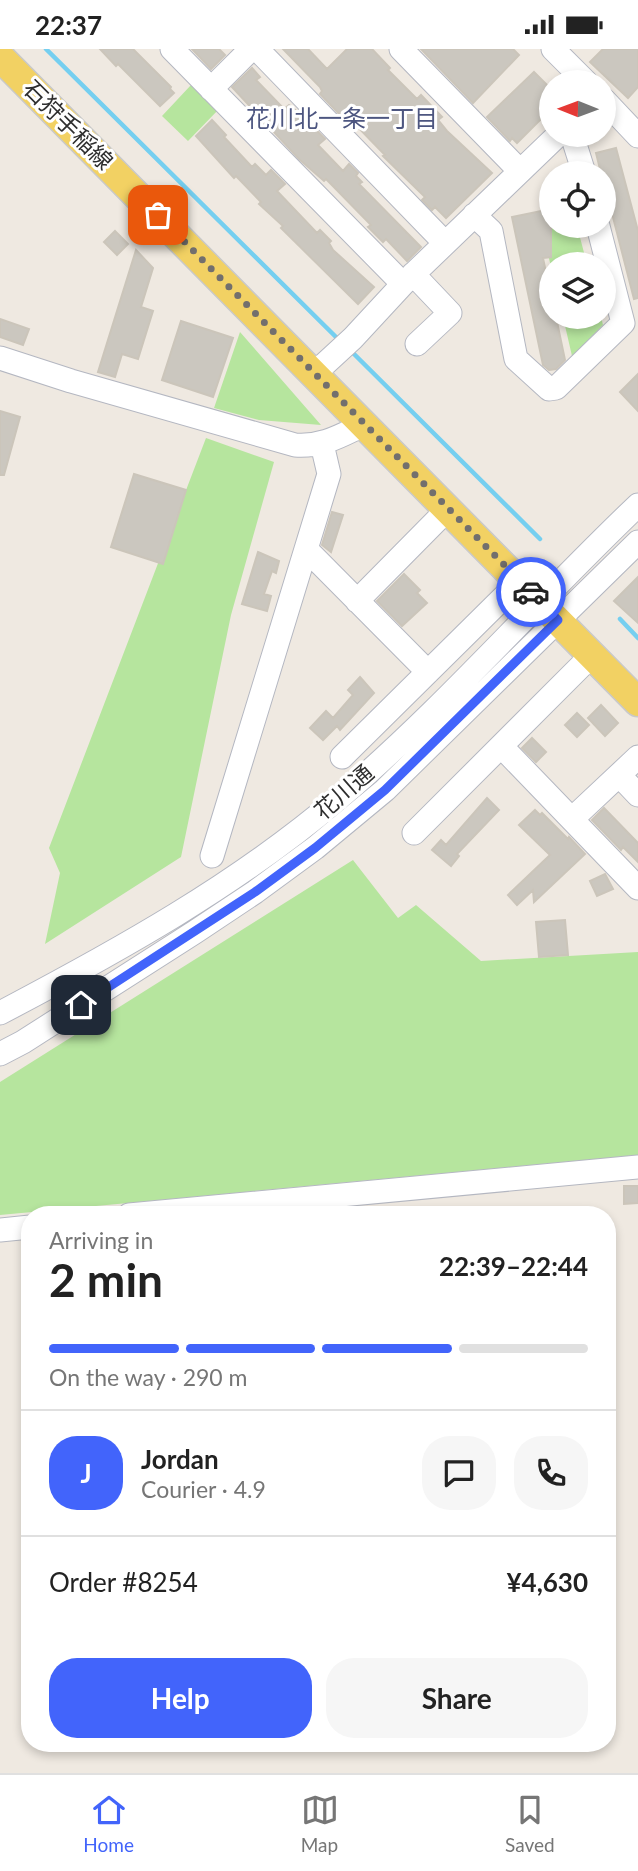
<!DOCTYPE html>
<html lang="en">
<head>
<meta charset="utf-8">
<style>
  body { margin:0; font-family:Lato,"Noto Sans JP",sans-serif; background:#f6f6f6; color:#222; height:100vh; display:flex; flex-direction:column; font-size:26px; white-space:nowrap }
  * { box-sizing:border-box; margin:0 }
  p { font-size:23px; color:#767676 }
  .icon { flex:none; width:38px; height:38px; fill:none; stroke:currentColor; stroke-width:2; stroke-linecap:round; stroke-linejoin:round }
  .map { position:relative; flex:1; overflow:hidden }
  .panel { position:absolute; left:21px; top:1157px; width:595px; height:546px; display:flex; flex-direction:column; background:#fff; border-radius:28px; box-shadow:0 4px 10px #0003 }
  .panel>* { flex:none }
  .needle { width:46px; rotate:271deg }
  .buttons { position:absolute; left:539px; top:21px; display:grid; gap:14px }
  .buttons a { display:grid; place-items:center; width:77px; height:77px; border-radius:50%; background:#fff; box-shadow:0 4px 10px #0003; font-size:35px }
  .pin { position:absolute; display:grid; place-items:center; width:60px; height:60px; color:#fff; margin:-30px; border-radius:14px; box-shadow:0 4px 10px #0006 }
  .courier { position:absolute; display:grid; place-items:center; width:70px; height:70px; margin:-35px; border:5px solid #4264fb; border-radius:50%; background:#fff; color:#222; box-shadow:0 2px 9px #0007 }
  .head em { font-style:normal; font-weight:700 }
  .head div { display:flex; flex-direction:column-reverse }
  .head { display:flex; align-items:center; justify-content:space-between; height:119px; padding:0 28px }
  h1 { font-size:46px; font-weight:700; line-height:52px }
  .bar { display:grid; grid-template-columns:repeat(4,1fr); gap:10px 7px; align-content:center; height:84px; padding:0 28px }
  .bar i { height:9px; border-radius:5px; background:#e0e0e0 }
  .bar .current { background:#4264fb }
  .bar p { grid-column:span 4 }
  .line { display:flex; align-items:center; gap:18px; padding:0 28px; border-top:2px solid #e0e0e0 }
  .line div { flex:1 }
  .round { display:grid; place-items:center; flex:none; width:74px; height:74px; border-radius:28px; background:#f6f6f6 }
  .action { display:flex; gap:14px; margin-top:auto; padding:14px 28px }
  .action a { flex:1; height:80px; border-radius:28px; background:#4264fb; color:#fff; font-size:28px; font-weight:700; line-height:80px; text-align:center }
  .action a+a { background:#f6f6f6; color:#222 }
  .status { display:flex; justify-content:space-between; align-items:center; height:49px; padding:0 35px; background:#fff; direction:ltr }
  .status svg { height:19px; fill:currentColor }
  .menu { display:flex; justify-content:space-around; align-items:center; height:98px; border-top:2px solid #e0e0e0; background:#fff; font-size:19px; color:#767676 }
  .menu a { display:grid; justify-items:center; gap:4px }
  .menu .current { color:#4264fb }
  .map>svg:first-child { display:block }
</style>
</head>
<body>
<div class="status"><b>22:37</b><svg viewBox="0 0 49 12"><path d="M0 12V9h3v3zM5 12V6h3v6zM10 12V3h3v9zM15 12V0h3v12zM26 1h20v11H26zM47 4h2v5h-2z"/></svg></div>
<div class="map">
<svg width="638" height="1724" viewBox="0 0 638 1724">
  <rect width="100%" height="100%" fill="#efe9e1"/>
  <path fill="#b6e59e" d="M191 36 197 42 200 40 220 59 188 92 162 67Z
    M551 172V177H577L587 215H551V218L541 175Z
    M563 268H601L603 276 572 307Z
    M240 283 321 376 259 371 214 359Z
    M206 389 274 413 231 566 181 808 45 895 60 824 49 799Z
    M353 811 398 869 416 856 481 912 638 903V1106L0 1166V1033Z"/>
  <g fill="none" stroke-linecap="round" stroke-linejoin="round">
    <path stroke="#75cff0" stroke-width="4.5" d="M46 0 340 292
      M349 300 540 490
      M620 570 638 589"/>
  </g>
  <path fill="#cbc7bf" stroke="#cbc5ba" stroke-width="2" d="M100 0H133L171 38 170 40 174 44 160 57 118 15 116 17Z
    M192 0H219L225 6 211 20Z
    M283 0H308L327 20 347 0H372L390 19 388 21 417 50 421 46 442 68 438 71 447 82 492 124 446 169 435 158 432 161 422 151 425 148 383 107 385 106 350 70 347 73 320 45 322 42 320 38Z
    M421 0H513L519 6 473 54Z
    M603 0H638V38L628 49 590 13Z
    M252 19 260 28 256 31 284 60 289 56 293 59 316 81 325 90 318 96 343 122 349 115 358 124 356 127 362 133 359 135 421 198 407 212 386 190 383 193 368 178 371 176 326 130 324 132 299 110 232 38Z
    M534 23 551 40V74L543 68 517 94 512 89 510 92 487 68Z
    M212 71 226 86 224 88 252 118 255 115 266 126 271 121 285 135 277 142 317 184 320 181 331 192 329 194 333 201 374 238 358 255 281 179 283 177 259 155 261 153 236 127 234 129 196 87Z
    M616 99 638 182V249L634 250 604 133V124H601L596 104Z
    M551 160V208L543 209 551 248V268H556L565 311 556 320 549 321 543 316 512 168Z
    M115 182 128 195 117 206 104 193Z
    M136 201 153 219 141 258 153 262 138 310 122 305 115 328 98 323Z
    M0 270 29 280 23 296 0 288Z
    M181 272 233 289 213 348 162 331Z
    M638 325V362L620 343Z
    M0 362 20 368 4 426H0Z
    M134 425 186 441 163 515 111 498Z
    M332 463 343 466 331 503 322 496Z
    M258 503 279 512 276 524 272 522 264 545 271 547 267 562 242 555Z
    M404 525 420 541 417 544 427 554 402 577 377 552Z
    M638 528V574L614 552Z
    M360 628 374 644 340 681 337 677 323 691 310 679 326 662 333 669 353 646 348 641Z
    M601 656 618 674 605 687 588 669Z
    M577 664 589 676 577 688 565 676Z
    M532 689 546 703 536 713 522 699Z
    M487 749 499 761 457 805 459 807 451 817 432 801 441 791 446 796Z
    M604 759 638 794V813L623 798 621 801 592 771Z
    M535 761 540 766 542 764 568 790 569 788 585 805 534 853 533 841 517 856 508 846 550 806 519 776Z
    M605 825 613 840 597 847 590 832Z
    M565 871 568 906 539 908 536 873Z
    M624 1137H638V1154L624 1155Z"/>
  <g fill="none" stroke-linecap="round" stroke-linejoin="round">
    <defs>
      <path id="minor" d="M172 0 403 235
        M257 0 445 194
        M401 0 520 122
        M553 0 586 33
        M211 40 251 0
        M604 51 638 87
        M572 86 584 124
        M474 166 491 182 516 310 549 340 556 339 623 274 598 177
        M413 225 450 264 417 295
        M0 309 71 332 295 396C322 398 340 387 363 376
        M315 324 353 289 403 235 558 86
        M306 500 428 623
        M357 552 448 460
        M501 697 638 839
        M342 708 520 532
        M619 726 638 746
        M572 770 638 708
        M414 784 592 606
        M212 807 329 425 322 395
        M0 964C118 902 237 836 339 749 445 659 537 552 638 456
        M0 1005 23 993 195 883 255 843 315 799 385 741 638 493
        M129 1166 638 1118
        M0 1181 30 1178"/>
      <path id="major" d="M0 8 638 653"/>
    </defs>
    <use href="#minor" stroke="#b4b7c1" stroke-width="25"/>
    <use href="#major" stroke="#c9c9c9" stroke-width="31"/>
    <use href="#minor" stroke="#fff" stroke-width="23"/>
    <use href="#major" stroke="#f2d163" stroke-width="28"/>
  </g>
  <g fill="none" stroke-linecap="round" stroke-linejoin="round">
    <path stroke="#726f6d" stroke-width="7" stroke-dasharray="0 12.6" d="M158 166 531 543"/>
    <path stroke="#4264fb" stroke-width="9" d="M81 956 255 843 315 799 385 741 558 571 531 543"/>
  </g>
  <g text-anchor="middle" stroke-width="6" stroke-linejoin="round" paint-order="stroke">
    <g font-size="23" fill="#2e2e2e" stroke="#fff">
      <text transform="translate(68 76) rotate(45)" y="8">石狩手稲線</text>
      <text transform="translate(344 743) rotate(-41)" y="8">花川通</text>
    </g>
    <g font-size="24" fill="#4d5680" stroke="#fff">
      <text x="342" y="78">花川北一条一丁目</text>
    </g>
  </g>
</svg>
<div class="buttons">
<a><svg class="needle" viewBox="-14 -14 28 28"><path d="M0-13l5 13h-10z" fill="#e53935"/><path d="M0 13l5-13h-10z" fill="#767676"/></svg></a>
<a><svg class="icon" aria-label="locate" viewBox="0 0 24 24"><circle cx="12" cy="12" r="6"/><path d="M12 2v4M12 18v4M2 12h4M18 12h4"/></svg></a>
<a><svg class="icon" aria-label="layers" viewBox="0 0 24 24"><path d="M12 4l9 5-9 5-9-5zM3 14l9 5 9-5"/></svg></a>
</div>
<div class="pin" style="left:158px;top:166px;background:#ea580c"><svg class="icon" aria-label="bag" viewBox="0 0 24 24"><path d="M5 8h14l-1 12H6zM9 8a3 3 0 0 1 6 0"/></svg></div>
<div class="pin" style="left:81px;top:956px;background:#1f2937"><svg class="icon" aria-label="home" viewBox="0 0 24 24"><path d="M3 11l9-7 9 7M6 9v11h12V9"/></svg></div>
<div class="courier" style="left:531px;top:543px"><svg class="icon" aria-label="car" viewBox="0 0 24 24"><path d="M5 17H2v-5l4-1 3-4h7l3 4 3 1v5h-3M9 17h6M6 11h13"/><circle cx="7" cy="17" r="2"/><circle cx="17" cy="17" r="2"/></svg></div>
<section class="panel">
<div class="head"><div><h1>2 min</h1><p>Arriving in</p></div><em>22:39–22:44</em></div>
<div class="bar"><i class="current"></i><i class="current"></i><i class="current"></i><i></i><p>On the way · 290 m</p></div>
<div class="line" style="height:126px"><b class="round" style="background:#4264fb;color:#fff">J</b><div><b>Jordan</b><p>Courier · 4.9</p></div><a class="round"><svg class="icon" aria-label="chat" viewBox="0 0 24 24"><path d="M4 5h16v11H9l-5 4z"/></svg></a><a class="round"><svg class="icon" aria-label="phone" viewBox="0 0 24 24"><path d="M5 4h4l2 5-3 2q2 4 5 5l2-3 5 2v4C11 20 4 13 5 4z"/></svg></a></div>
<div class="line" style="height:91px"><div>Order #8254</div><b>¥4,630</b></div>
<div class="action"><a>Help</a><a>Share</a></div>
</section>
</div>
<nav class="menu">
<a class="current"><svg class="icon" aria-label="home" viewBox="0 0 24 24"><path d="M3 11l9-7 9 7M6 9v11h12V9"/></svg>Home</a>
<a><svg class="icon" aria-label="map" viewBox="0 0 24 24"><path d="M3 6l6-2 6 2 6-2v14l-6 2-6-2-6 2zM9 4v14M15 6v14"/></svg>Map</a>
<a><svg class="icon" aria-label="saved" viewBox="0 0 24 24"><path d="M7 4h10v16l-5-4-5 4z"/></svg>Saved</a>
</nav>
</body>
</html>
